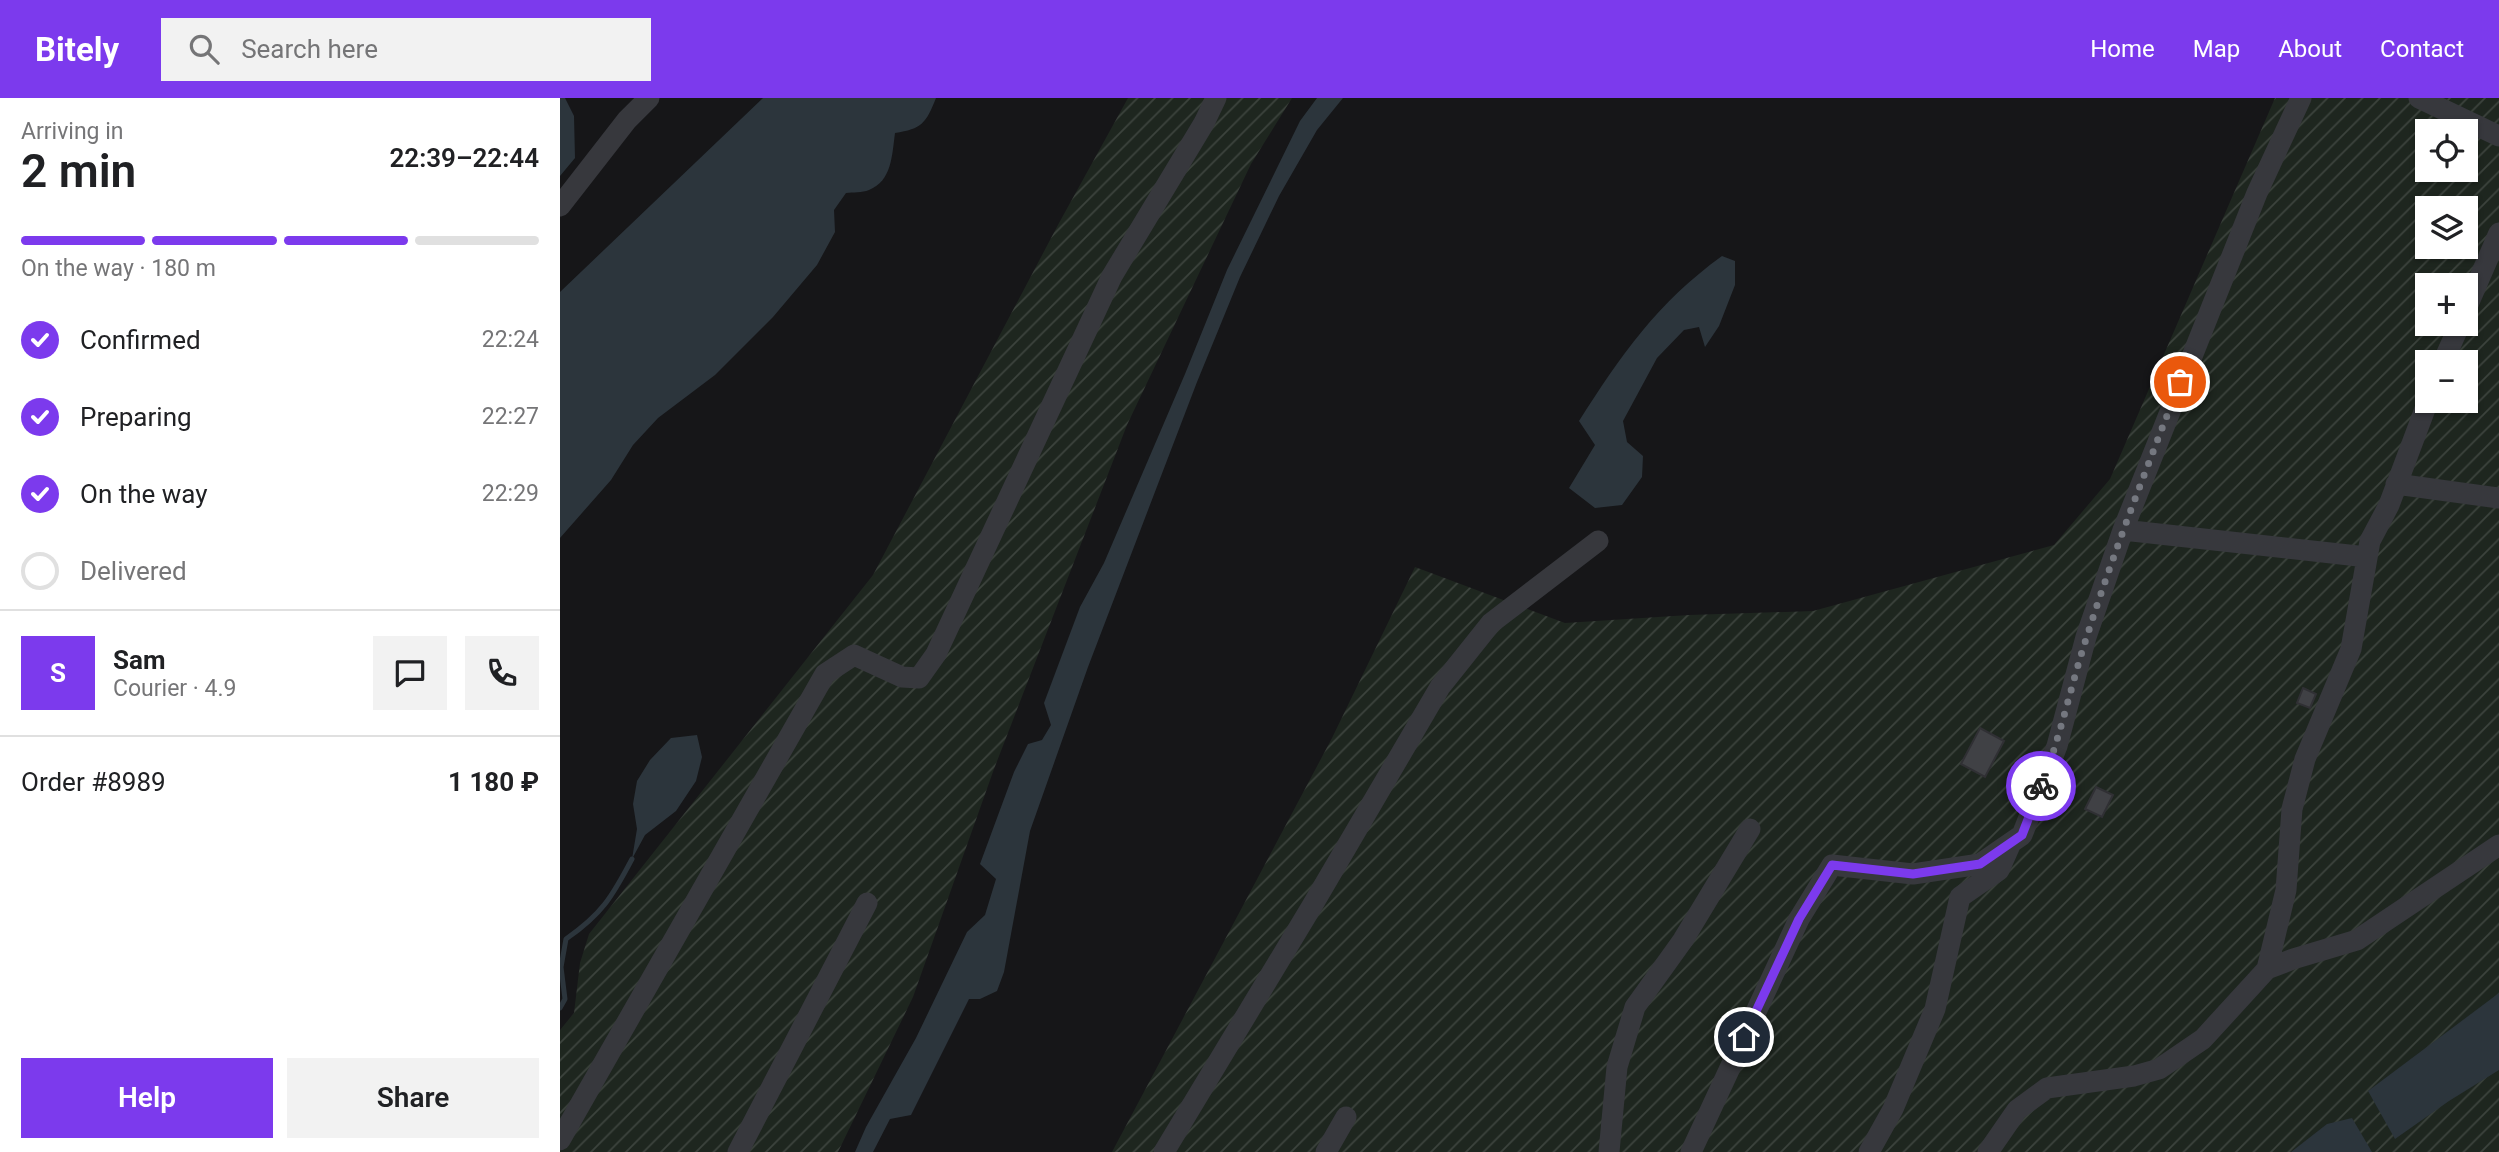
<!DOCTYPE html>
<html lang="en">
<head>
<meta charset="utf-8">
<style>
  body { margin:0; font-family:Roboto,sans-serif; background:#f2f2f2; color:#202124; height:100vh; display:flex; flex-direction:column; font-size:26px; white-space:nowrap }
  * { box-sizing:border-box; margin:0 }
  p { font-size:23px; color:#757577 }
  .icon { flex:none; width:38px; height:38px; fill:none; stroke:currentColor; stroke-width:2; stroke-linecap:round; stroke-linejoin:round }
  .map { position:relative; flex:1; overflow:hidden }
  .side { display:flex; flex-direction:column; background:#fff; width:560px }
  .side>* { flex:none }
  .fabs { position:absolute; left:1855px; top:21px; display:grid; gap:14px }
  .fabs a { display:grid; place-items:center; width:63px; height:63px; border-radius:0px; background:#fff; box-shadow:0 2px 5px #0004; font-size:35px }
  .pin { position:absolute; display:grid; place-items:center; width:60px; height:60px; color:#fff; margin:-30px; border:4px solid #fff; border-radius:50%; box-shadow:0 2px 7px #0007 }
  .courier { position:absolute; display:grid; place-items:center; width:70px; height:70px; margin:-35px; border:5px solid #7c3aed; border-radius:50%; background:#fff; color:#222; box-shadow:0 2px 9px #0007 }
  .overview em { font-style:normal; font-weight:600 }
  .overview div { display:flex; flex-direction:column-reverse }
  .overview { display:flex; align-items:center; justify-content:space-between; height:119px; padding:0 21px }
  h1 { font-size:46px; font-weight:600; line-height:52px }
  .bar { display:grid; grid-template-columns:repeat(4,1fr); gap:10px 7px; align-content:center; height:84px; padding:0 21px }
  .bar i { height:9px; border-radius:5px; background:#e0e0e0 }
  .bar .selected { background:#7c3aed }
  .bar p { grid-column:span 4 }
  .line { display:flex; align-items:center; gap:18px; padding:0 21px; border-top:2px solid #e0e0e0 }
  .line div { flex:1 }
  .round { display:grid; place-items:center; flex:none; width:74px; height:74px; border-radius:0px; background:#f2f2f2 }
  ol { padding:0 21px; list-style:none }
  li { display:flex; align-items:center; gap:21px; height:77px }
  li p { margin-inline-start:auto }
  li .icon { padding:7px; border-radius:50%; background:#7c3aed; color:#fff; stroke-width:4 }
  li:last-child { color:#757577 }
  li i { width:38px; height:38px; border:4px solid #e0e0e0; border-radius:50% }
  .primary-button { display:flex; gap:14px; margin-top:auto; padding:14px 21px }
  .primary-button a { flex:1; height:80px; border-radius:0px; background:#7c3aed; color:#fff; font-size:28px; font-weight:600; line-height:80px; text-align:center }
  .primary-button a+a { background:#f2f2f2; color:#202124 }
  header { display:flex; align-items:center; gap:42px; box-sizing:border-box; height:98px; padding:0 35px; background:#7c3aed; color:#fff }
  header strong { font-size:33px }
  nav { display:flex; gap:38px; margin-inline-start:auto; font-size:24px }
  .search { width:490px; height:63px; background:#f2f2f2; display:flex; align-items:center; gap:18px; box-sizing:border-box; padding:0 24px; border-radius:0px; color:#757577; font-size:26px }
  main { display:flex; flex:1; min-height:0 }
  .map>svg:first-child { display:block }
</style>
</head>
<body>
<header>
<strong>Bitely</strong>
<div class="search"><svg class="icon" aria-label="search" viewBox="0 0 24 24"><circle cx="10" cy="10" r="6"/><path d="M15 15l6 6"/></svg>Search here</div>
<nav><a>Home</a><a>Map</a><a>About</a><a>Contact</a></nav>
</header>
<main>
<section class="side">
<div class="overview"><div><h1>2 min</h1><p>Arriving in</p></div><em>22:39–22:44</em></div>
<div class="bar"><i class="selected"></i><i class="selected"></i><i class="selected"></i><i></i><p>On the way · 180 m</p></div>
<ol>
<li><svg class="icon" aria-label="check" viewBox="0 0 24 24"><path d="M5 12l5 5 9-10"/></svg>Confirmed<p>22:24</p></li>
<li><svg class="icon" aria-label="check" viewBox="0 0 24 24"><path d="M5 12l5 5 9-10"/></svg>Preparing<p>22:27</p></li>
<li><svg class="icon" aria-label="check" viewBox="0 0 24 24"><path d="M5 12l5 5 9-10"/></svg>On the way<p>22:29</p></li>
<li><i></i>Delivered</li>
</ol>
<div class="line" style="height:126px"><b class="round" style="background:#7c3aed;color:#fff">S</b><div><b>Sam</b><p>Courier · 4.9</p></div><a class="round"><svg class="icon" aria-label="chat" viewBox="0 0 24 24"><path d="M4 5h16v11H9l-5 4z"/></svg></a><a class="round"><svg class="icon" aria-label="phone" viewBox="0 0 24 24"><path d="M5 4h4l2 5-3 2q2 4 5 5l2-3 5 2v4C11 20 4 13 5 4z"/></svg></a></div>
<div class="line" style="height:91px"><div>Order #8989</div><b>1 180 ₽</b></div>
<div class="primary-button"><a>Help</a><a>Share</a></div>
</section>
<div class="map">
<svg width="1939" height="1054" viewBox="0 0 1939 1054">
  <defs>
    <pattern id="garden-furrows" width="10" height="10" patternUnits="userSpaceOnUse" patternTransform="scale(1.75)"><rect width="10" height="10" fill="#1e261f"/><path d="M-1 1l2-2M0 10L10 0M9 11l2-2" fill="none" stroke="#3c433d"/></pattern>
  </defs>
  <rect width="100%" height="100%" fill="#161618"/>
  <path fill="url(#garden-furrows)" fill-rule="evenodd" d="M568 0H732L691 66 567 327 434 671 353 899 278 1054H0V932L14 915 20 865 29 836 313 477 499 125Z
    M1715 0H1939V1054H552L772 640 855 469 1005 525 1129 517 1253 513 1494 447 1550 381ZM1867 33H1906V72H1867ZM1867 110H1906V149H1867ZM1867 187H1906V226H1867ZM1867 264H1906V303H1867Z"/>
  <path fill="#2c353c" d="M0 0H5L14 18 15 60 0 78Z
    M203 0H376C366 25 362 31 335 35 332 57 332 83 309 92 302 95 293 94 286 95L274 112 275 134 257 167 213 219 155 277 98 320 73 347 51 382 0 440V194Z
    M757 0H783L757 32 719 98 680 179 637 284 528 569 470 733 444 874 437 893 420 901H409L351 1017 330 1021 313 1054H295L306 1029 356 940 407 834 425 817 436 781 420 766 454 674 468 646 482 642 491 627 484 605 520 509 544 465 625 276 667 172 740 23Z
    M1162 158 1175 163V187L1159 228 1145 249 1139 229 1124 232 1097 260 1063 323 1067 344 1083 358 1082 379 1062 407 1035 410 1009 390 1035 347 1019 323C1061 257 1097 205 1162 158Z
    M137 637 142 659 136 683 116 713 85 737 72 761 77 731 73 706 77 683 90 662 111 640Z
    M1939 895V972L1889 1003 1835 1041 1808 993Z
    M1792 1020 1812 1054H1731L1767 1026Z"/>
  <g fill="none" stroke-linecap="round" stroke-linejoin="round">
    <path stroke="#2c353c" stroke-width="5" d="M0 910 5 901 1 869 6 841C42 816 52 799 72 761"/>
  </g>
  <path fill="#404145" stroke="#303034" stroke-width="2" d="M1743 590 1756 596 1750 610 1737 605Z
    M1420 630 1444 643 1425 679 1401 666Z
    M1536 689 1553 697 1542 719 1525 711Z"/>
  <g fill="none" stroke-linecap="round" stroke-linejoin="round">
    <path stroke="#37383d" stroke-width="21" d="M1859 0 1939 38
      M0 108 67 22 89 0
      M1906 211 1939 135
      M1883 264 1900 226
      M1836 386 1939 400
      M1563 432 1807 459
      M1707 871 1726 792 1732 711 1745 661 1791 551 1810 443 1829 407 1868 303
      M0 1042 265 576 294 557 342 579 359 580 376 556 552 178 644 25 656 0
      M178 1054 307 805
      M604 1054 752 808 880 589 931 525 1038 443
      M766 1054 786 1019
      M1049 1054 1057 969 1075 909 1123 842 1190 731
      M1131 1054 1239 821 1272 767 1353 776 1420 766 1462 737 1497 648 1526 539 1563 432 1697 95 1741 0
      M1309 1054 1333 1011 1375 911 1400 799 1439 772 1451 745
      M1428 1054 1457 1012 1487 990 1574 978 1599 971 1643 941 1707 871 1733 861 1797 842 1939 747"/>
  </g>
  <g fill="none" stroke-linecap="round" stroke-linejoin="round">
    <path stroke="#757880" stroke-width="7" stroke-dasharray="0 12.6" d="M1481 688C1501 638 1511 586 1528 535 1555 450 1588 367 1620 284"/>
    <path stroke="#7c3aed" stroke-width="9" d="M1184 939 1239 821 1272 767 1353 776 1420 766 1462 737 1481 688"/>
  </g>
</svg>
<div class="fabs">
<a><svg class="icon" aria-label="locate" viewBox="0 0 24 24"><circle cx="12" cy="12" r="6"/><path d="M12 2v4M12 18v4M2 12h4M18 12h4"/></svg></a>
<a><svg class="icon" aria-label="layers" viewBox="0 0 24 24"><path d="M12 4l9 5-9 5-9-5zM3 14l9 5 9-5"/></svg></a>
<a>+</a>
<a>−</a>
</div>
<div class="pin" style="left:1620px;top:284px;background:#ea580c"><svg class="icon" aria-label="bag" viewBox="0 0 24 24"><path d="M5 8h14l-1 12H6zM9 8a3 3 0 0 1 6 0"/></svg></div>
<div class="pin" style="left:1184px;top:939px;background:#1f2937"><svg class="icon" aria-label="home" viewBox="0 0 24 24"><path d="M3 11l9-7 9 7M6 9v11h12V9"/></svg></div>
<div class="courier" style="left:1481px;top:688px"><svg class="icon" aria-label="bike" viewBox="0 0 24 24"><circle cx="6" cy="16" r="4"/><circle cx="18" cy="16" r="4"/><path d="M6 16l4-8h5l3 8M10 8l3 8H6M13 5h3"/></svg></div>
</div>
</main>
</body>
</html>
